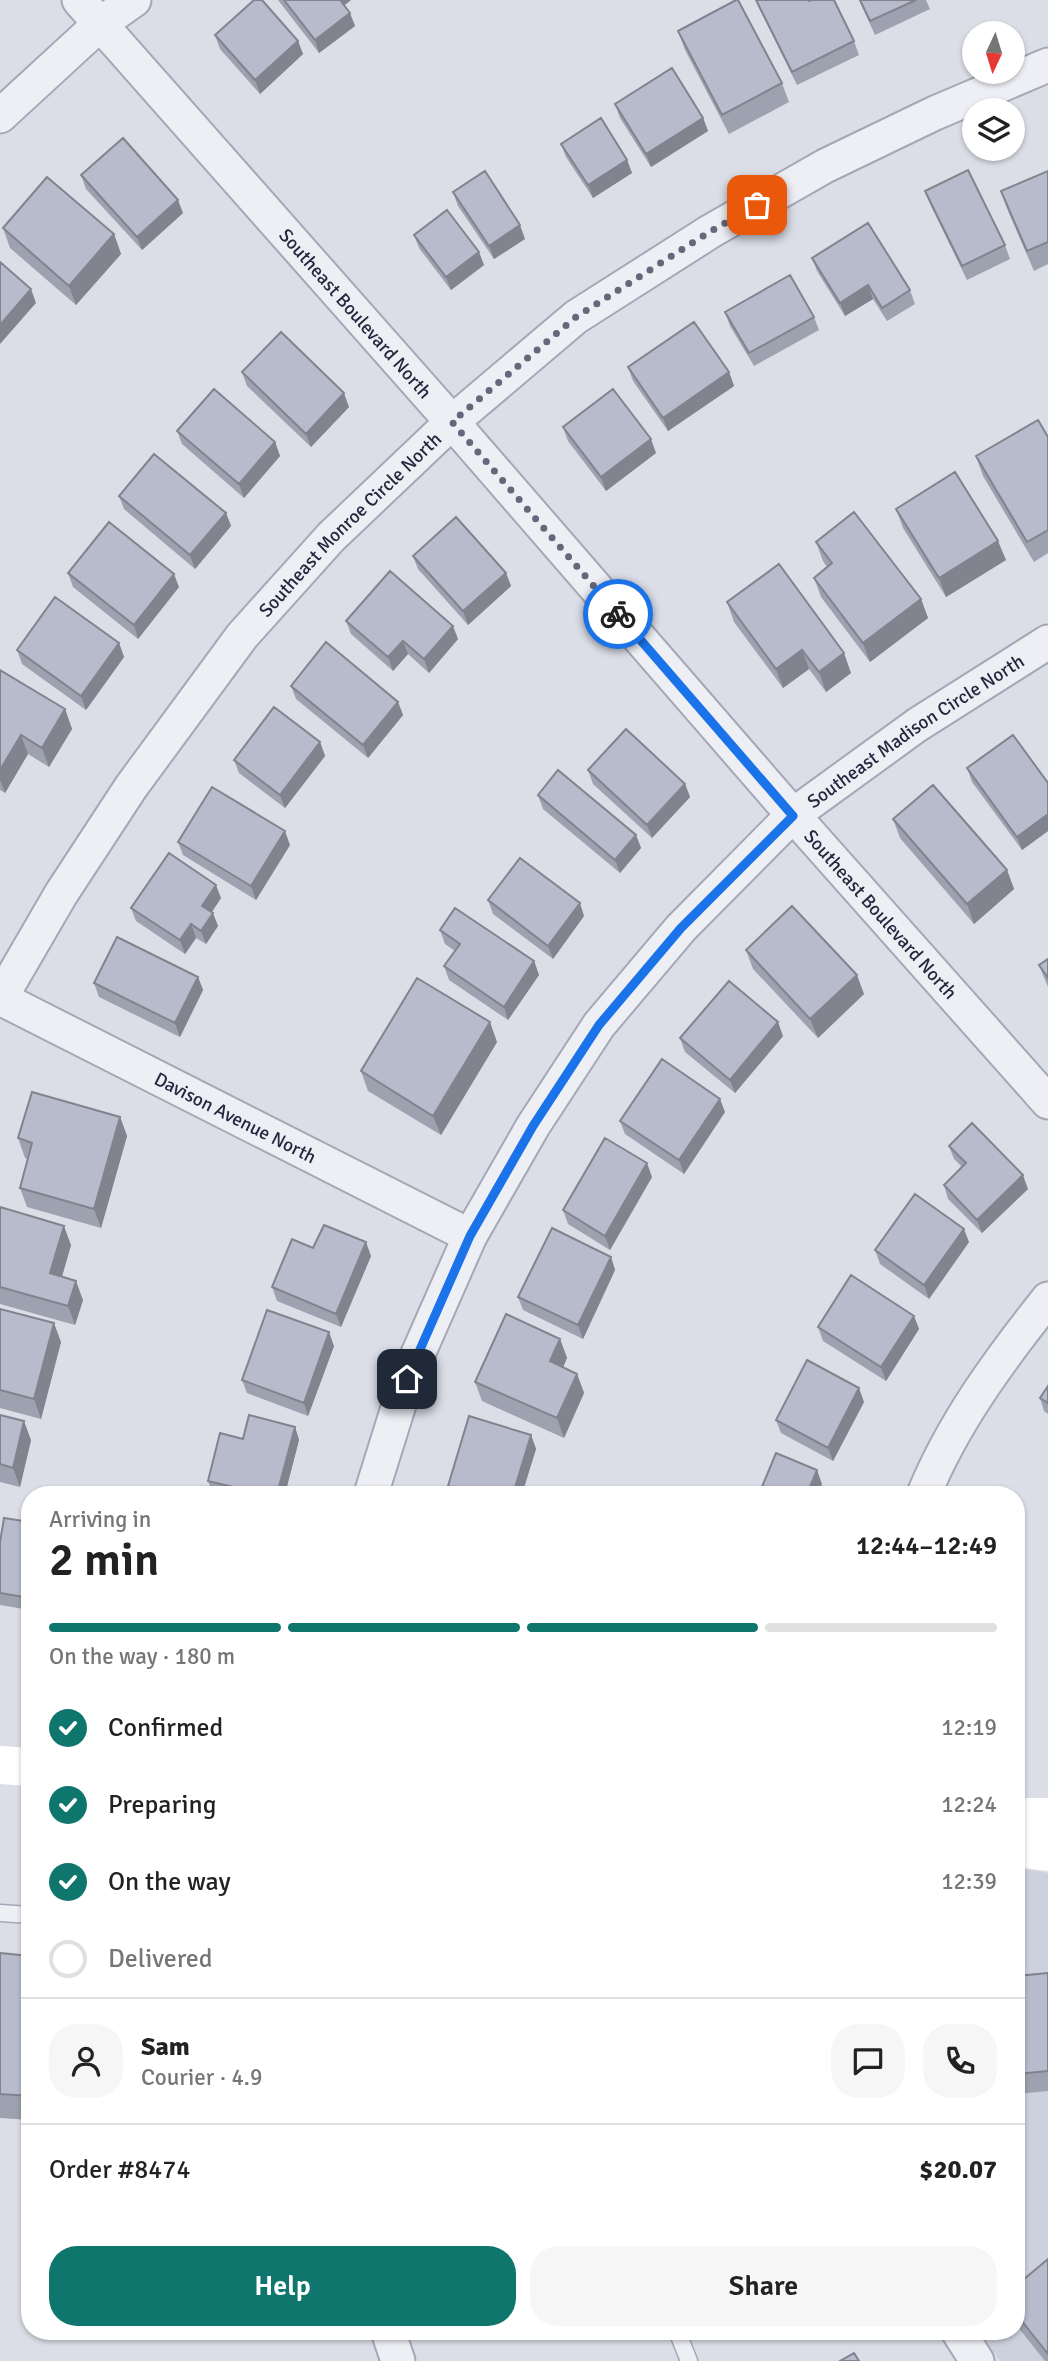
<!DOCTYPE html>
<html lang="en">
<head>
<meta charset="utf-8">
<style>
  body { margin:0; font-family:Signika,sans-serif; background:#f6f6f6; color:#222; height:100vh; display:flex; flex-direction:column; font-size:26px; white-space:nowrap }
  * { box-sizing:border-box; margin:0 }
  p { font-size:23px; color:#767676 }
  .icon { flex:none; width:38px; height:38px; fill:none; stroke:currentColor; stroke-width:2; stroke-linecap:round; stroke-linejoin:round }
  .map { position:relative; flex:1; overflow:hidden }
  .panel { position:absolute; left:21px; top:1486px; width:1004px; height:854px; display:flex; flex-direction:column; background:#fff; border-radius:28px; box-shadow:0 2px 5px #0004 }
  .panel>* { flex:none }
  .needle { width:46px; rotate:184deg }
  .tools { position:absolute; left:962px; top:21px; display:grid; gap:14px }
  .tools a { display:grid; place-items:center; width:63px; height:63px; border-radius:50%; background:#fff; box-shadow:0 2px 5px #0004; font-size:35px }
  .pin { position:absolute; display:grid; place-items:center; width:60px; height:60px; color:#fff; margin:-30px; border-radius:14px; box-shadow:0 4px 10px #0006 }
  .courier { position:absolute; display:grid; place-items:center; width:70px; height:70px; margin:-35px; border:5px solid #1a73e8; border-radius:50%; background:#fff; color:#222; box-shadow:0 2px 9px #0007 }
  .summary em { font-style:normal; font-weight:600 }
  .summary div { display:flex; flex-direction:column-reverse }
  .summary { display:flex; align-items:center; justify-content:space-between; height:119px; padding:0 28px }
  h1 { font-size:46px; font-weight:600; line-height:52px }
  .bar { display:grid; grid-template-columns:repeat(4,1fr); gap:10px 7px; align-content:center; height:84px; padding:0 28px }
  .bar i { height:9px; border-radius:5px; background:#e0e0e0 }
  .bar .active { background:#0f766e }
  .bar p { grid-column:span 4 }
  .line { display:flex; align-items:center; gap:18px; padding:0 28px; border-top:2px solid #e0e0e0 }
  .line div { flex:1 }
  .round { display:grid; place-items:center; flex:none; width:74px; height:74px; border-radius:28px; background:#f6f6f6 }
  ol { padding:0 28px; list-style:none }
  li { display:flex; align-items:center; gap:21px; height:77px }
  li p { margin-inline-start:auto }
  li .icon { padding:7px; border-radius:50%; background:#0f766e; color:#fff; stroke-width:4 }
  li:last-child { color:#767676 }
  li i { width:38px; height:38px; border:4px solid #e0e0e0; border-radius:50% }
  .cta { display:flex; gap:14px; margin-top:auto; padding:14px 28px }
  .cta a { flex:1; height:80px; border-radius:28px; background:#0f766e; color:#fff; font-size:28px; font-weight:600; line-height:80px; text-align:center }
  .cta a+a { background:#f6f6f6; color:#222 }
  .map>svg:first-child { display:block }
</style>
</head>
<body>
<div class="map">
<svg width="1048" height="2361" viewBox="0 0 1048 2361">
  <rect width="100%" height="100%" fill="#dbdee7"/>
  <path fill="#cdd0dd" d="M1017 1868 1048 1873V2361H1000L980 2331H1017Z"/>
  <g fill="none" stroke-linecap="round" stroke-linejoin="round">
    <defs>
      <path id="lane" d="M0 1913 30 1915
        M677 2331 689 2361"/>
      <g id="street">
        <path id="s1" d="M79 0 452 422 793 815 1048 1102"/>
        <path d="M0 116 100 24 134 0"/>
        <path id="s2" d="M0 998 470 1236"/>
        <path id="s3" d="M0 999 61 894 131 787 242 636 331 537 452 422 576 317 711 231 825 166 935 113 1048 65"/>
        <path id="s4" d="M371 1494 407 1379 470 1236 533 1126 599 1025 681 928 793 815 917 725 1048 642"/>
        <path d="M924 1494C953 1423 1000 1359 1048 1299"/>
        <path d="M388 2331 398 2361"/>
        <path d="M958 2331 977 2361"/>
      </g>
    </defs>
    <use href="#lane" stroke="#a4a7b5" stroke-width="19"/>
    <use href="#street" stroke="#a4a7b5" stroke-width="37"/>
    <use href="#lane" stroke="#eeeff5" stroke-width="16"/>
    <use href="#street" stroke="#eeeff5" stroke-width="33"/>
    <path stroke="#fff" stroke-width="38" d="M0 1765 30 1767
      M1017 1817H1048
      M1017 1848 1048 1852"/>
  </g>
  <path fill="#9ea1af" d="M278 0H351L344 5 355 26 319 53Z
    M756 0 854 41 859 55 797 85 760 10Z
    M859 0H926L930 9 875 35Z
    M678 31 782 83 789 102 729 134 685 50Z
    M215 35 298 41 303 54 260 94 220 49Z
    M615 104 703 118 708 131 651 167 620 118Z
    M561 144 627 160 632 173 593 198 566 157Z
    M1048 171V264L1034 271 1008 211 1001 191Z
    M81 175 183 213 142 250 86 189Z
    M925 191 1005 245 1010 259 967 280 930 204Z
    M453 192 525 239 494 259 458 206Z
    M3 228 114 234 121 254 76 305 10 248Z
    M414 235 484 265 451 290 419 248Z
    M812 258 910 290 915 304 887 321 873 299 845 316 817 271Z
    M725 312 814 317 819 330 754 366 730 326Z
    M628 367 729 372 734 386 668 431 633 381Z
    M242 372 349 407 311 447 247 386Z
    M563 427 656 453 606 491 568 441Z
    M177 431 275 442 280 456 244 498 182 444Z
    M1048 437V553L1034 562 983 476 976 456Z
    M119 496 226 513 231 526 195 569 124 509Z
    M896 509 1006 560 946 597 903 528Z
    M816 542 921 599 928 618 870 662 821 597 814 578 827 567 823 561Z
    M413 556 506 573 511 586 468 625 418 569Z
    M68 573 179 587 138 639 73 587Z
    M727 602 851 673 826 692 809 669 783 688 734 622Z
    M346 621 458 639 429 673 408 654 393 671 351 634Z
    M119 643 124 657 86 710 22 664 17 650Z
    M0 670 65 709 72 729 49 767 28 754 5 793 0 790Z
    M291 686 398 702 403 715 368 758 296 699Z
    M320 742 325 756 285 808 239 773 234 760Z
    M967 768 1048 783V831L1022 850 972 782Z
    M588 770 685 784 690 797 652 838 593 784Z
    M538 795 636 835 641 848 620 873 543 809Z
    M893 819 1007 870 1014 889 974 924 900 838Z
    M178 842 290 845 256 900 183 855Z
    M221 898 212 912 218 926 206 944 196 938 185 954 136 921 131 908Z
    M488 900 584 916 553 959 493 914Z
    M440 930 534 961 539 975 508 1020 449 980 444 966 455 951 445 944Z
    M746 950 864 994 818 1038 753 969Z
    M1048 959V987L1039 965Z
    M198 977 203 990 180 1037 99 997 94 983Z
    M783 1036 735 1093 685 1052 680 1038Z
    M497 1042 441 1135 368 1091 361 1071Z
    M725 1112 684 1174 625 1134 620 1121Z
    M120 1117 127 1136 101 1228 27 1207 20 1188 28 1159 25 1158 18 1138Z
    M949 1146 1028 1189 982 1233 948 1199 944 1185 962 1167 954 1159Z
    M652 1177 610 1250 568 1224 563 1210Z
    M0 1207 71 1245 62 1277 83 1300 75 1325 0 1304Z
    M969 1242 929 1299 880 1264 875 1250Z
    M313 1248 371 1256 341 1327 277 1301 272 1287Z
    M611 1257 615 1270 583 1339 523 1310 518 1297Z
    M0 1309 61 1342 41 1419 0 1408Z
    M914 1316 919 1329 886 1381 823 1341 818 1327Z
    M560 1339 567 1358 563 1367 577 1374 584 1393 564 1438 482 1401 475 1382Z
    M334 1346 308 1416 247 1393 242 1380Z
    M1048 1386V1414L1044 1411 1040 1398Z
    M864 1402 833 1461 781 1433 776 1420Z
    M0 1415 31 1440 20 1487 0 1482Z
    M295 1427 299 1440 285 1494H213L208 1481 243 1439Z
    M531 1435 536 1449 522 1494H451L448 1486Z
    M30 1522V1610L0 1605V1542Z
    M0 1953 30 1956V2120L0 2118Z
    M1048 1973V2091L1017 2094V1976Z
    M1017 2214 1023 2231 1017 2233Z
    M1048 2259V2361H1045L1017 2326V2285Z"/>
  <path fill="#81838e" d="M338 0H351L341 8Z
    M350 13 355 26 319 53 315 40Z
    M298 41 303 54 260 94 255 80Z
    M703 118 708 131 651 167 646 154Z
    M627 160 632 173 593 198 588 185Z
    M178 200 183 213 142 250 137 237Z
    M520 225 525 239 494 259 489 246Z
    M114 234 121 254 76 305 69 286Z
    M479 252 484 265 451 290 446 277Z
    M868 285 873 299 845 316 840 303Z
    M31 289 36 303 0 344V325Z
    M729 372 734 386 668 431 663 418Z
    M344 393 349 407 311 447 306 434Z
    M651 439 656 453 606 491 601 477Z
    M275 442 280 456 244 498 239 484Z
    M226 513 231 526 195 569 190 555Z
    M998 541 1006 560 946 597 939 578Z
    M506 573 511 586 468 625 463 611Z
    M174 574 179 587 138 639 134 625Z
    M921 599 928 618 870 662 863 643Z
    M453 626 458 639 429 673 424 659Z
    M403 641 408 654 393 671 388 657Z
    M119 643 124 657 86 710 81 696Z
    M802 650 809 669 783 688 776 669Z
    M844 653 851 673 826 692 819 672Z
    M398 702 403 715 368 758 363 745Z
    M65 709 72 729 49 767 42 748Z
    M21 735 28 754 5 793 0 780V770Z
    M320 742 325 756 285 808 280 795Z
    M685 784 690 797 652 838 647 825Z
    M1048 814V831L1022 850 1017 837Z
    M285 831 290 845 256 900 251 886Z
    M636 835 641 848 620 873 615 860Z
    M1007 870 1014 889 974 924 967 904Z
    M216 885 221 898 207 919 202 906Z
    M580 903 584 916 553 959 548 946Z
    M213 913 218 926 206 944 201 931Z
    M191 924 196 938 185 954 180 940Z
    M534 961 539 975 508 1020 504 1007Z
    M857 975 864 994 818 1038 810 1019Z
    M198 977 203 990 180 1037 175 1023Z
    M490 1022 497 1042 441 1135 433 1116Z
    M778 1022 783 1036 735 1093 730 1080Z
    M720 1099 725 1112 684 1174 679 1160Z
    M120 1117 127 1136 101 1228 94 1209Z
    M647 1163 652 1177 610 1250 605 1236Z
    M1023 1175 1028 1189 982 1233 977 1220Z
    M64 1226 71 1245 57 1293 50 1273Z
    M964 1229 969 1242 929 1299 924 1285Z
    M366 1242 371 1256 341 1327 336 1314Z
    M611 1257 615 1270 583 1339 578 1325Z
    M76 1281 83 1300 75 1325 68 1306Z
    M914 1316 919 1329 886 1381 881 1367Z
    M54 1323 61 1342 41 1419 34 1399Z
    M329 1332 334 1346 308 1416 304 1403Z
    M560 1339 567 1358 557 1381 550 1361Z
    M577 1374 584 1393 564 1438 557 1418Z
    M859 1388 864 1402 833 1461 828 1448Z
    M24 1421 31 1440 20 1487 13 1468Z
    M295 1427 299 1440 285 1494H277Z
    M531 1435 536 1449 522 1494H513Z
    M817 1470 822 1484 818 1494H808Z"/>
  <path fill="#b8bbcb" stroke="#81838e" stroke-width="2" d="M254 0H262L298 41 255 80 215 35Z
    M284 0H340L350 13 315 40Z
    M736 0H738L782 83 722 115 678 31Z
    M756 0H808L809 1 811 0H834L854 41 792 72Z
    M860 0H916L870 21Z
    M672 68 703 118 646 154 615 104Z
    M601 118 627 160 588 185 561 144Z
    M123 138 178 200 137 237 81 175Z
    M968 170 1005 245 962 266 925 191Z
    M485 171 520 225 489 246 453 192Z
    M1048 171V242L1027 251 1001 191Z
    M47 177 114 234 69 286 3 228Z
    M447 210 479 252 446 277 414 235Z
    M868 223 910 290 882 308 868 285 840 303 812 258Z
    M0 262 31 289 0 325Z
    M790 275 814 317 749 353 725 312Z
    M694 322 729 372 663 418 628 367Z
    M281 332 344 393 306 434 242 372Z
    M214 389 275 442 239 484 177 431Z
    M613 389 651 439 601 477 563 427Z
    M1038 420 1048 437V530L1027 542 976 456Z
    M154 454 226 513 190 555 119 496Z
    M955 472 998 541 939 578 896 509Z
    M854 512 921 599 863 643 814 578 832 563 816 542Z
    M456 517 506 573 463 611 413 556Z
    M109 522 174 574 134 625 68 573Z
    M779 564 844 653 819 672 802 650 776 669 727 602Z
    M390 571 453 626 424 659 403 641 388 657 346 621Z
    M55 597 119 643 81 696 17 650Z
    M326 642 398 702 363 745 291 686Z
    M0 670 65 709 42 748 21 735 0 770Z
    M274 707 320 742 280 795 234 760Z
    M626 729 685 784 647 825 588 770Z
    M1013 735 1048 783V814L1017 837 967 768Z
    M558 770 636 835 615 860 538 795Z
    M933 785 1007 870 967 904 893 819Z
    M212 787 285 831 251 886 178 842Z
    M169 853 216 885 202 906 213 913 201 931 191 924 180 940 131 908Z
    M520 858 580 903 548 946 488 900Z
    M792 906 857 975 810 1019 746 950Z
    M455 908 534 961 504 1007 444 966 460 944 440 930Z
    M117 937 198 977 175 1023 94 983Z
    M1048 959V978L1039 965Z
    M417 978 490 1022 433 1116 361 1071Z
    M729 981 778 1022 730 1080 680 1038Z
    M662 1059 720 1099 679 1160 620 1121Z
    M32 1092 120 1117 94 1209 20 1188 32 1143 18 1138Z
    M972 1123 1023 1175 977 1220 944 1185 966 1163 949 1146Z
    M605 1138 647 1163 605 1236 563 1210Z
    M915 1194 964 1229 924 1285 875 1250Z
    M0 1207 64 1226 50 1273 76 1281 68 1306 0 1287Z
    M324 1225 366 1242 336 1314 272 1287 292 1239 313 1248Z
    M552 1228 611 1257 578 1325 518 1297Z
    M851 1275 914 1316 881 1367 818 1327Z
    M0 1309 54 1323 34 1399 0 1390Z
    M267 1310 329 1332 304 1403 242 1380Z
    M506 1314 560 1339 550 1361 577 1374 557 1418 475 1382Z
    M807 1360 859 1388 828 1448 776 1420Z
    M1048 1386V1403L1040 1398Z
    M0 1415 24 1421 13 1468 0 1464Z
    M249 1415 295 1427 277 1494H262L208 1481 220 1433 243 1439Z
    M469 1416 531 1435 513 1494H474L448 1486Z
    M776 1453 817 1470 807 1494H809H759Z
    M4 1518 30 1522V1598L0 1593V1542Z
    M0 1953 30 1956V2096L0 2094Z
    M1048 1973V2071L1017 2074V1976Z
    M1048 2259V2354L1017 2315V2285Z
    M854 2353 859 2361H840Z"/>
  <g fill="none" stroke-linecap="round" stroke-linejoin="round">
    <path stroke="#64687a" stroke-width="7" stroke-dasharray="0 12.6" d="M618 614 452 422 576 317 711 231 757 205"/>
    <path stroke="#1a73e8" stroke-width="9" d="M407 1379 470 1236 533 1126 599 1025 681 928 793 816 618 614"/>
  </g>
  <g text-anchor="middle" stroke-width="5" stroke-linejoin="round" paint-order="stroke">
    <g font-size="19" fill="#24283f" stroke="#ebedf5">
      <text dy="7" stroke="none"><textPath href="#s1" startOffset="418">Southeast Boulevard North</textPath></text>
      <text dy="7" stroke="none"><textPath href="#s3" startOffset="592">Southeast Monroe Circle North</textPath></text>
      <text dy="7" stroke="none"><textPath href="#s4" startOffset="959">Southeast Madison Circle North</textPath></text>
      <text dy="7" stroke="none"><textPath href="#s1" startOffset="1216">Southeast Boulevard North</textPath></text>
      <text dy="7" stroke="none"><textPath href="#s2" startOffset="264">Davison Avenue North</textPath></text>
    </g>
  </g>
</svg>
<div class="tools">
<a><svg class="needle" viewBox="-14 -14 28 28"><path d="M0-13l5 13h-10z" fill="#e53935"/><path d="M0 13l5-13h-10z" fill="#767676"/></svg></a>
<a><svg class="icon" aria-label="layers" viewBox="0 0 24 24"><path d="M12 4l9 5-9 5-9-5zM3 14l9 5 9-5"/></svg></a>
</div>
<div class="pin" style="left:757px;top:205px;background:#ea580c"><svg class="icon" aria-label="bag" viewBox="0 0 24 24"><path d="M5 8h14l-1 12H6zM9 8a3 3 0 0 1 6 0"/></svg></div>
<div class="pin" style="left:407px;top:1379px;background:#1f2937"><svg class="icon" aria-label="home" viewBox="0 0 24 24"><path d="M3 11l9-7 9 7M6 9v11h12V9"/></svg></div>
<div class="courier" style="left:618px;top:614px"><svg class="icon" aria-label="bike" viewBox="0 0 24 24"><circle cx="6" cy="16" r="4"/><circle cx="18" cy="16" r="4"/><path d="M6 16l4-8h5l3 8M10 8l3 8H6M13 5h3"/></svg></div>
<section class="panel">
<div class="summary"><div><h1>2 min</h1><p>Arriving in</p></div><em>12:44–12:49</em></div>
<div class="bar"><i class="active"></i><i class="active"></i><i class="active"></i><i></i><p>On the way · 180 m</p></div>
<ol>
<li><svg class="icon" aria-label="check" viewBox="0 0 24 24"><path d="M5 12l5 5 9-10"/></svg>Confirmed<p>12:19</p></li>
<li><svg class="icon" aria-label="check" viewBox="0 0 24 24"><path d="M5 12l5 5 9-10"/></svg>Preparing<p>12:24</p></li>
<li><svg class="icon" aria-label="check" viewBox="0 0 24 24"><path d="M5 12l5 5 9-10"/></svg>On the way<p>12:39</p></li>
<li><i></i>Delivered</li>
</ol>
<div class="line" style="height:126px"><a class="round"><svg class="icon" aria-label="person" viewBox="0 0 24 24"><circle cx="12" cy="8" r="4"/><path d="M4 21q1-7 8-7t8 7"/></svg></a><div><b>Sam</b><p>Courier · 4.9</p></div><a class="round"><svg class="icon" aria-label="chat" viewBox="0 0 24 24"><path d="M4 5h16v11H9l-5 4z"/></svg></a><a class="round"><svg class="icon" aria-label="phone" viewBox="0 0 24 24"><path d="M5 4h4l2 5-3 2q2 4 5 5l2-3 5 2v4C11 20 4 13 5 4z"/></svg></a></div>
<div class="line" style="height:91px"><div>Order #8474</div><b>$20.07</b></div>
<div class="cta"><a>Help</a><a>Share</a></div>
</section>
</div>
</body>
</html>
